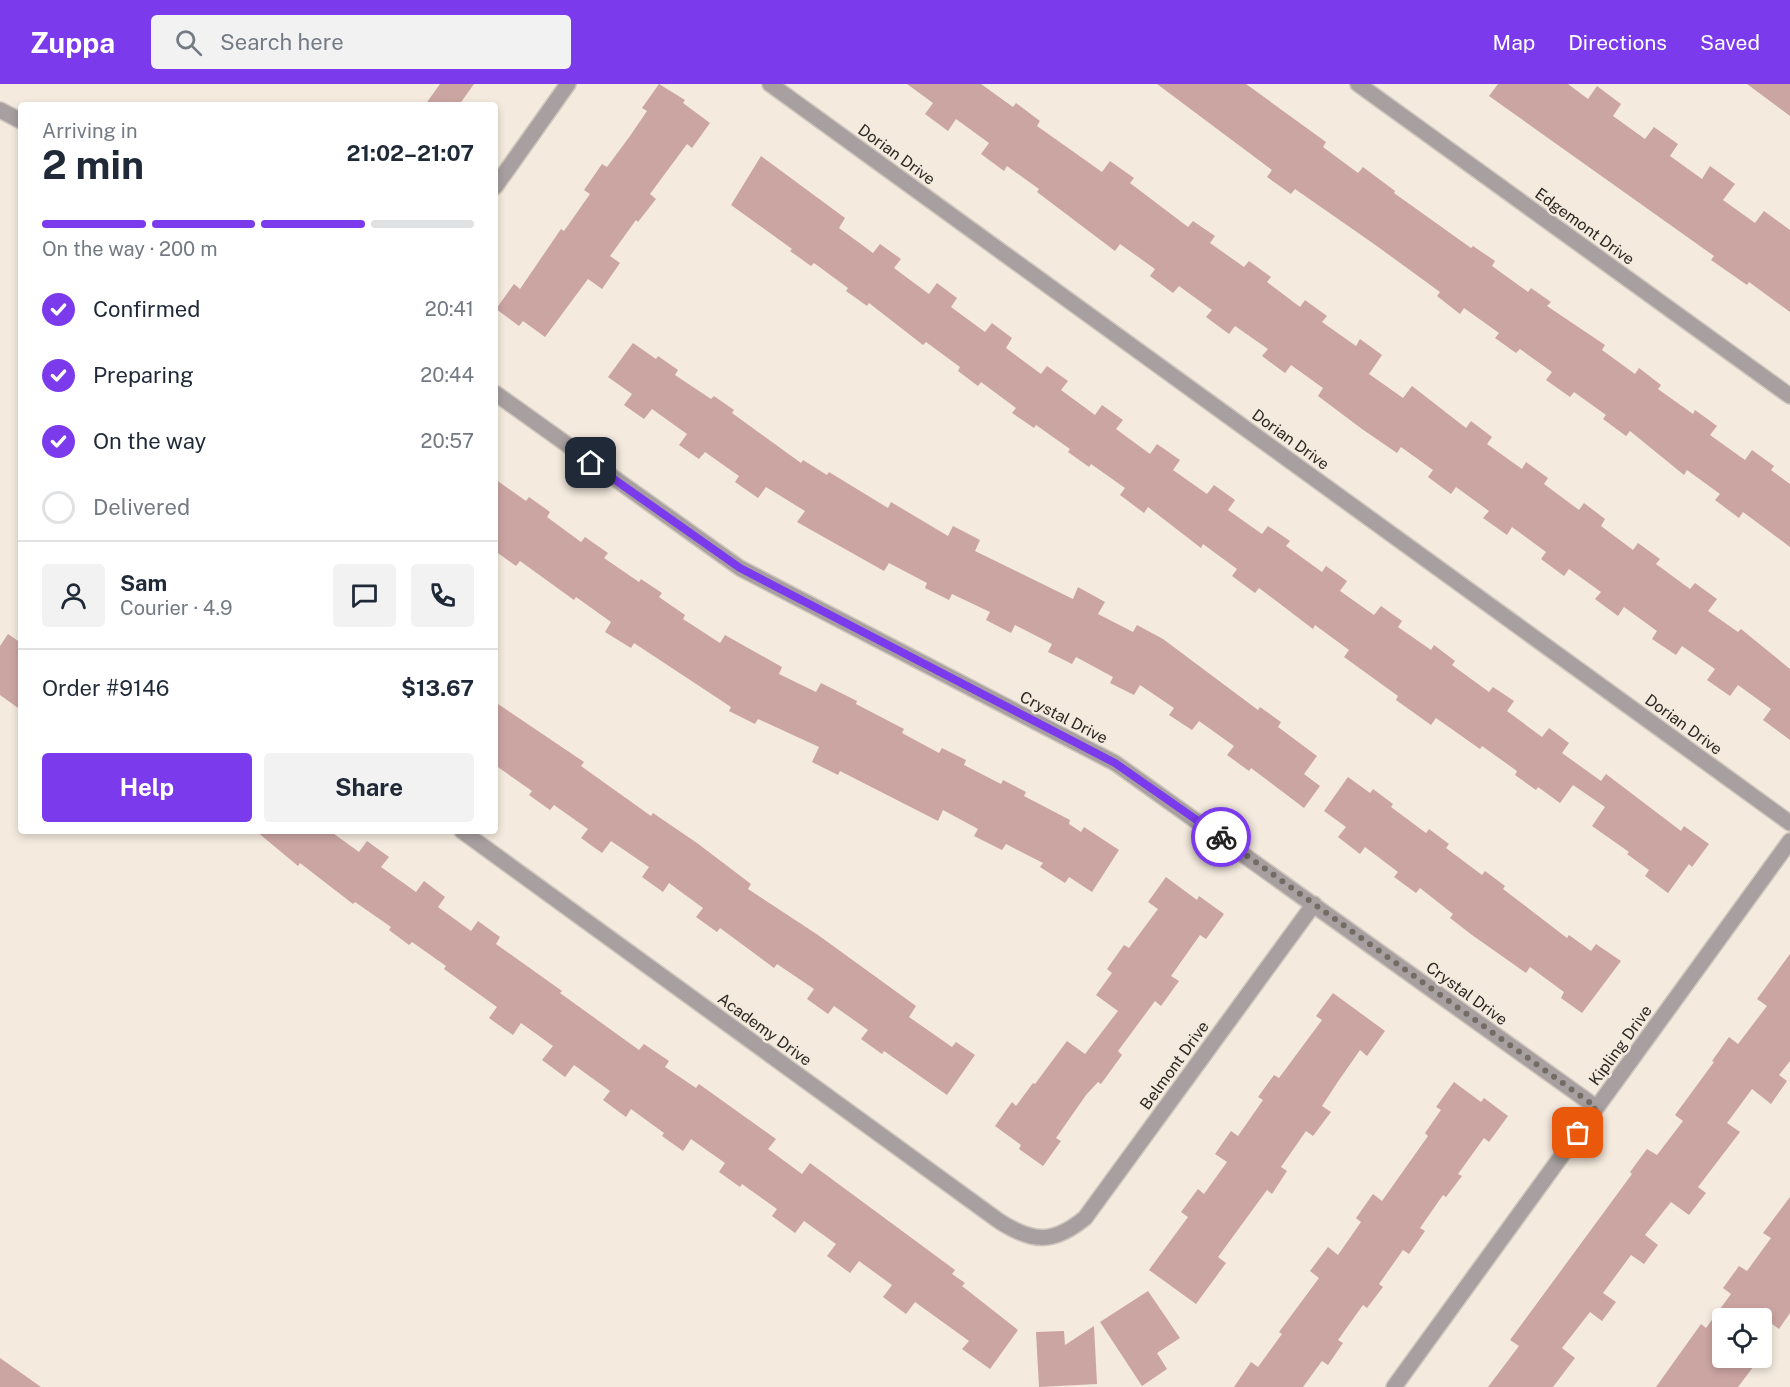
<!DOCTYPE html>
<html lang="en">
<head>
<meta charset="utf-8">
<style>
  body { margin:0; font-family:"Public Sans",sans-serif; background:#f2f2f3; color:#1f2937; height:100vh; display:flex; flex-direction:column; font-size:22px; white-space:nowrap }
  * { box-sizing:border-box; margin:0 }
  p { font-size:20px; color:#747a83 }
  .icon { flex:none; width:33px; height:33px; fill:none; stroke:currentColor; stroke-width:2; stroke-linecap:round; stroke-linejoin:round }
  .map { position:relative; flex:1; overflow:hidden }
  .drawer { position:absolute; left:18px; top:18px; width:480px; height:732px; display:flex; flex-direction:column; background:#fff; border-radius:6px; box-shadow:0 3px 9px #0003 }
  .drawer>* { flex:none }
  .buttons { position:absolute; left:1712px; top:1224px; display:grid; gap:12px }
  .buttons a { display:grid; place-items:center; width:60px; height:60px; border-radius:6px; background:#fff; box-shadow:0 3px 9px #0003; font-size:30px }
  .pin { position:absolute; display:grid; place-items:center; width:51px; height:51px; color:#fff; margin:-26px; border-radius:12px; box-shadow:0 3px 9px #0006 }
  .courier { position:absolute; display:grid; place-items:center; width:60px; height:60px; margin:-30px; border:4px solid #7c3aed; border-radius:50%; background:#fff; color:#222; box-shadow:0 2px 8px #0007 }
  .overview em { font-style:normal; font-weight:700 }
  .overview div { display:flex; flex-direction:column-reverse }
  .overview { display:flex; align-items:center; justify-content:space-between; height:102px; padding:0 24px }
  h1 { font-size:39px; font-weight:700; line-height:45px }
  .bar { display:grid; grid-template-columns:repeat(4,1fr); gap:9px 6px; align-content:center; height:72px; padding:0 24px }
  .bar i { height:8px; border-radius:4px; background:#e0e1e3 }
  .bar .active { background:#7c3aed }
  .bar p { grid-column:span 4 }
  .line { display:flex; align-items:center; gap:15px; padding:0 24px; border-top:2px solid #e0e1e3 }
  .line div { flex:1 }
  .round { display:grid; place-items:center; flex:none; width:63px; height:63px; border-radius:6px; background:#f2f2f3 }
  ol { padding:0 24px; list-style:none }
  li { display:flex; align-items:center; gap:18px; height:66px }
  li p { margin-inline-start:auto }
  li .icon { padding:6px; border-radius:50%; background:#7c3aed; color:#fff; stroke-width:4 }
  li:last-child { color:#747a83 }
  li i { width:33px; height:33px; border:3px solid #e0e1e3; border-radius:50% }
  .cta { display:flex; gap:12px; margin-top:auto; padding:12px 24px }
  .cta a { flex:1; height:69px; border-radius:6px; background:#7c3aed; color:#fff; font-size:24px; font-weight:700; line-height:69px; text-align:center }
  .cta a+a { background:#f2f2f3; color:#1f2937 }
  header { display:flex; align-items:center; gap:36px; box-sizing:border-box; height:84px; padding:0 30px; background:#7c3aed; color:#fff }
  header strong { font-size:28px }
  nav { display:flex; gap:33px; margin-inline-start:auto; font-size:21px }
  .search { width:420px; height:54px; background:#f2f2f3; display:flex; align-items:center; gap:15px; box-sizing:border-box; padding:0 21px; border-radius:6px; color:#747a83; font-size:22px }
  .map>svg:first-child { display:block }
</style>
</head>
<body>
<header>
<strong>Zuppa</strong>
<div class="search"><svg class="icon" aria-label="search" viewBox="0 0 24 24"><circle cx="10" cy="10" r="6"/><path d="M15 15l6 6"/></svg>Search here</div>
<nav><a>Map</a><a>Directions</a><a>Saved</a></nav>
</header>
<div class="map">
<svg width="1790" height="1303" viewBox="0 0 1790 1303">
  <rect width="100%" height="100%" fill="#f4eade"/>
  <path fill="#cba5a2" d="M440 0H474L459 21H425Z
    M659 0 685 16 683 19 710 39 692 64 687 60 650 110 656 115 638 138 636 136 610 172 620 179 602 205 588 195 545 253 523 237 519 242 496 225 514 200 520 205 561 145 564 147 590 110 584 106 602 80 607 83 630 52 647 27 642 24Z
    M907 0H981L1013 23 1016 19 1040 37 1037 42 1102 88 1110 77 1134 94 1130 99 1188 143 1193 137 1215 152 1210 159 1244 183 1249 177 1271 193 1267 198 1300 223 1305 216 1327 232 1322 238 1356 262 1360 255 1382 271 1369 290 1403 314 1412 302 1466 344 1471 337 1492 353 1487 360 1522 385 1526 378 1548 394 1544 400 1579 426 1584 419 1605 435 1601 442 1633 466 1638 459 1660 475 1656 480 1690 505 1695 499 1717 515 1708 527 1738 548 1741 545 1790 585V656L1763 636 1771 625 1738 601 1730 612 1707 596 1715 585 1682 562 1676 571 1652 555 1657 547 1624 523 1618 532 1595 515 1601 508 1569 485 1564 492 1541 475 1546 468 1512 443 1507 451 1483 434 1489 427 1456 403 1451 410 1428 393 1433 386 1401 363 1397 369 1362 345 1318 312 1323 304 1291 281 1285 289 1262 272 1268 265 1235 242 1229 250 1206 233 1212 226 1179 202 1173 209 1150 192 1155 185 1120 160 1115 167 1037 108 1039 105 1007 82 1004 87 981 70 989 59 956 35 948 47 925 30 933 19Z
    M1157 0H1246L1326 58 1323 63 1358 89 1363 83 1395 107 1394 109 1471 164 1473 162 1495 177 1492 182 1528 208 1531 204 1551 218 1547 222 1605 261 1602 266 1635 290 1639 284 1661 301 1658 305 1693 330 1695 326 1717 342 1710 351 1745 376 1752 366 1774 382 1771 386 1790 400V463L1743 428 1739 434 1715 416 1720 410 1687 386 1684 391 1630 347 1626 352 1603 335 1606 331 1574 308 1570 313 1546 296 1552 288 1520 265 1516 269 1495 254 1499 249 1464 224 1460 230 1437 212 1440 208 1374 160 1295 105 1291 110 1267 93 1272 86Z
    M1498 0H1568L1588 15 1597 2 1621 20 1613 32 1645 55 1654 43 1678 60 1670 72 1702 95 1710 82 1735 100 1723 116 1755 139 1764 127 1790 146V228L1749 198 1747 201 1711 176 1714 172 1489 12Z
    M1747 0H1790V32Z
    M761 72 845 134 839 144 873 169 880 160 901 175 894 184 929 210 937 199 957 214 951 223 985 248 992 239 1012 254 1006 264 1041 290 1047 282 1068 297 1061 306 1095 331 1102 321 1123 336 1116 345 1150 370 1157 360 1180 376 1173 386 1207 410 1214 401 1235 416 1228 426 1262 450 1268 442 1290 457 1286 462 1322 488 1326 482 1347 497 1340 507 1374 531 1381 522 1402 537 1398 543 1431 566 1434 561 1455 577 1452 581 1489 608 1493 603 1514 617 1507 627 1542 653 1549 644 1569 659 1562 669 1601 697 1606 690 1681 747 1684 742 1709 760 1692 783 1689 780 1668 809 1645 792 1649 786 1627 770 1629 768 1592 742 1605 723 1573 701 1560 719 1538 703 1536 706 1515 691 1517 687 1482 662 1480 665 1436 634 1431 641 1396 616 1398 612 1344 573 1349 566 1315 541 1313 545 1259 504 1255 509 1232 492 1237 485 1203 460 1201 464 1148 423 1144 429 1120 411 1125 404 1091 380 1089 383 1068 368 1070 365 1036 341 1034 344 1012 329 1016 324 981 298 978 302 958 287 960 283 926 258 923 261 869 219 867 222 846 207 848 204 814 179 811 182 790 167 792 165 731 121Z
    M633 259 656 275 658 272 678 286 675 291 711 315 714 312 734 326 732 329 801 379 803 376 827 391 829 388 888 424 891 418 948 452 953 442 980 456 975 467 1073 515 1078 503 1105 518 1098 530 1133 548 1137 541 1163 555 1258 626 1260 623 1281 638 1278 643 1317 672 1304 690 1320 702 1304 724 1251 684 1249 687 1227 671 1234 662 1199 637 1192 646 1169 631 1174 624 1140 601 1134 611 1110 599 1113 593 1076 573 1072 580 1048 568 1052 560 1015 541 1011 549 986 536 990 528 952 510 949 516 925 504 927 499 889 479 884 487 797 438 805 427 766 403 758 414 735 398 739 392 705 368 699 375 679 361 687 350 652 325 644 335 624 321 632 310 608 293Z
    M495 395 526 417 529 413 550 428 547 433 581 458 585 453 608 469 604 474 639 498 641 495 662 509 659 513 685 531 683 535 720 559 725 551 782 583 779 590 816 608 821 599 857 617 856 620 904 645 902 649 939 669 942 664 966 676 964 681 1001 700 1003 696 1026 708 1024 712 1070 736 1069 740 1081 748 1084 743 1119 766 1092 808 1069 793 1065 799 1040 783 1043 779 1006 760 1002 766 974 752 978 745 943 726 938 737 840 687 838 691 812 678 819 663 758 635 755 640 729 627 731 623 634 559 631 564 605 548 611 538 576 513 574 516 520 477 516 482 495 467Z
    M8 550 21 559V626L0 611V562Z
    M495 618 584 678 581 682 651 732 653 729 697 759 751 800 748 805 818 851 916 922 909 933 952 963 956 958 975 971 947 1011 884 967 882 970 861 955 868 946 834 922 828 930 807 915 814 905 777 880 774 884 720 844 717 848 696 833 703 824 669 799 663 808 642 793 649 783 611 757 602 769 581 754 588 745 554 721 550 726 529 711 532 707 495 681Z
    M1348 693 1370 709 1373 705 1393 720 1391 723 1426 749 1429 745 1449 760 1446 764 1482 791 1485 787 1505 802 1503 805 1567 854 1569 851 1591 867 1596 860 1621 877 1582 929 1561 914 1564 908 1530 883 1526 889 1472 851 1450 834 1453 830 1420 804 1416 809 1394 793 1398 788 1365 763 1360 770 1338 753 1346 743 1324 727Z
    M256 747H330L359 768 367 757 389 773 381 783 416 808 424 797 445 813 438 823 471 847 478 837 500 853 496 860 562 907 560 909 639 966 644 960 669 977 665 983 696 1004 699 1000 776 1055 768 1065 802 1090 810 1079 955 1186 952 1190 965 1199 962 1202 1018 1246 990 1285 962 1265 969 1257 915 1218 906 1230 883 1213 892 1201 859 1177 850 1189 827 1172 836 1160 804 1137 795 1149 772 1132 777 1125 742 1100 740 1103 719 1088 725 1079 691 1055 683 1067 662 1052 664 1049 631 1025 626 1033 603 1016 610 1007 574 981 565 993 542 976 553 962 521 939 513 951 489 934 497 923 444 885 446 882 412 858 409 861 389 846 391 843 355 818 353 820 300 779 298 782Z
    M1166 793 1197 816 1199 812 1224 830 1206 855 1200 851 1171 892 1179 897 1161 922 1155 917 1118 967 1122 971 1101 1000 1098 998 1086 1011 1056 1054 1061 1057 1043 1082 1019 1065 1021 1061 995 1042 1012 1018 1016 1022 1033 999 1035 1000 1067 957 1085 970 1118 927 1096 911 1112 889 1107 885 1124 861 1129 864 1158 825 1148 818Z
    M1790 870V977L1779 991 1787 997 1771 1020 1752 1005 1727 1039 1740 1048 1698 1103 1706 1109 1689 1131 1671 1118 1645 1151 1658 1161 1644 1180 1631 1171 1603 1209 1616 1218 1602 1237 1590 1228 1562 1264 1575 1274 1553 1303H1488L1519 1262 1510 1256 1632 1090 1630 1088 1647 1065 1657 1071 1683 1037 1675 1031 1714 978 1712 977 1729 953 1738 960 1767 922 1757 915Z
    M1333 909 1385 947 1367 972 1360 966 1337 999 1322 1022 1331 1028 1313 1052 1306 1047 1281 1083 1287 1087 1272 1110 1267 1106 1218 1173 1226 1179 1196 1220 1149 1186 1188 1133 1181 1128 1198 1105 1204 1110 1227 1078 1215 1070 1231 1047 1238 1052 1263 1016 1258 1013 1274 991 1279 994 1322 936 1316 932Z
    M1454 998 1481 1018 1484 1014 1508 1032 1489 1058 1484 1054 1458 1090 1462 1092 1446 1113 1443 1111 1420 1144 1425 1147 1409 1170 1403 1166 1379 1200 1383 1203 1367 1224 1363 1221 1338 1256 1343 1259 1328 1281 1322 1277 1303 1303H1234L1251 1278 1258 1283 1282 1250 1279 1248 1319 1194 1310 1187 1328 1163 1338 1171 1361 1138 1356 1134 1373 1110 1382 1117 1428 1052 1425 1049 1441 1026 1436 1023Z
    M1790 1113V1229L1779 1245 1764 1234H1722V1274H1760L1738 1303H1656L1701 1240 1706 1244 1731 1210 1723 1204 1739 1182 1747 1187 1771 1154 1763 1149Z
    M1148 1207 1180 1254 1157 1269 1167 1285 1142 1302 1100 1238Z
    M1094 1242 1097 1300 1039 1303 1036 1248 1064 1247 1065 1261Z
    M0 1274 41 1303H0Z"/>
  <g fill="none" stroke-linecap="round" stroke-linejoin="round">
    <defs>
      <path id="street" d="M770 0 1790 739
        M1358 0 1790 312
        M0 26 21 37
        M495 103 568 0
        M495 309 740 484 1115 679 1596 1023
        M462 747 999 1137C1033 1159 1053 1160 1085 1134L1314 820
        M1394 1303 1790 757"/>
    </defs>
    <use href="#street" stroke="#d0c7bd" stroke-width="18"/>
    <use href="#street" stroke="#a79fa0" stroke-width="15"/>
  </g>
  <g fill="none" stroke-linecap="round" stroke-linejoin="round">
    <path stroke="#726c65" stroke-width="6" stroke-dasharray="0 10.8" d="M1221 753 1596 1023 1578 1049"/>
    <path stroke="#7c3aed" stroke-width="8" d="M591 379 740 484 1115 679 1221 753"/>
  </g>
  <g text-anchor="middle" stroke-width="5" stroke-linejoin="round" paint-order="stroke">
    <g font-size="16" fill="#2c2824" stroke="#f4eade">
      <text transform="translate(897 70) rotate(36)" y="6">Dorian Drive</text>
      <text transform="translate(1585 142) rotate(36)" y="6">Edgemont Drive</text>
      <text transform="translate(1291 355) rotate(36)" y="6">Dorian Drive</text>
      <text transform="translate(1064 633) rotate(27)" y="6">Crystal Drive</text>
      <text transform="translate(1684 640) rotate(36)" y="6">Dorian Drive</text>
      <text transform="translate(1467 909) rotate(36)" y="6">Crystal Drive</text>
      <text transform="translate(765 945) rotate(36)" y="6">Academy Drive</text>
      <text transform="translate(1620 961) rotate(-54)" y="6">Kipling Drive</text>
      <text transform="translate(1174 981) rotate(-54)" y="6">Belmont Drive</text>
    </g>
  </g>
</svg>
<div class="buttons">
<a><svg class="icon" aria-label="locate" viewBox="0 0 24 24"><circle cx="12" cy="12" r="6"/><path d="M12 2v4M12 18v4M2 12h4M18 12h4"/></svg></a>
</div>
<div class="pin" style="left:1578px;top:1049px;background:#ea580c"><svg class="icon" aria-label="bag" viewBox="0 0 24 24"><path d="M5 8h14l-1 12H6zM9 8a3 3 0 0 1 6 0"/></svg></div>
<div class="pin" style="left:591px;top:379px;background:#1f2937"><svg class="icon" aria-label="home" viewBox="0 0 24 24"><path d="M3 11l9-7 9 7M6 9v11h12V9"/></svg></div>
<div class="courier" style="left:1221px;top:753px"><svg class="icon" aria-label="bike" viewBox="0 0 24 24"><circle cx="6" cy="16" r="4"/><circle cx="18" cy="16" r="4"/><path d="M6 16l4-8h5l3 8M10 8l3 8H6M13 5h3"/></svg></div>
<section class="drawer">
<div class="overview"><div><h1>2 min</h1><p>Arriving in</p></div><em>21:02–21:07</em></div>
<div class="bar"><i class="active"></i><i class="active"></i><i class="active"></i><i></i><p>On the way · 200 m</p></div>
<ol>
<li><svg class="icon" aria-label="check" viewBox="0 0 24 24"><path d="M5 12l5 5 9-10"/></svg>Confirmed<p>20:41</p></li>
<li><svg class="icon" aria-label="check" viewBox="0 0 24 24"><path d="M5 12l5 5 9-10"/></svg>Preparing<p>20:44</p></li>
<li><svg class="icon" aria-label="check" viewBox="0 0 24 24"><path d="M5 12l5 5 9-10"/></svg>On the way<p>20:57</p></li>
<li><i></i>Delivered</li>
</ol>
<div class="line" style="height:108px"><a class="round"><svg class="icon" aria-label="person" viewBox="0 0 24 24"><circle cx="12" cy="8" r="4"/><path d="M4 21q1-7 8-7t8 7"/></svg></a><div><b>Sam</b><p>Courier · 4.9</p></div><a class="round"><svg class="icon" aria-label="chat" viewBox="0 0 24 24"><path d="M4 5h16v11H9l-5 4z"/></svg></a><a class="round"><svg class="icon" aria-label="phone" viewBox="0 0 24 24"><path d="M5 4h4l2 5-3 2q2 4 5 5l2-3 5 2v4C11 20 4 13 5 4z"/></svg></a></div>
<div class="line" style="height:78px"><div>Order #9146</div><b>$13.67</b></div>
<div class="cta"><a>Help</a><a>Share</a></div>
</section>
</div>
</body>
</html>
